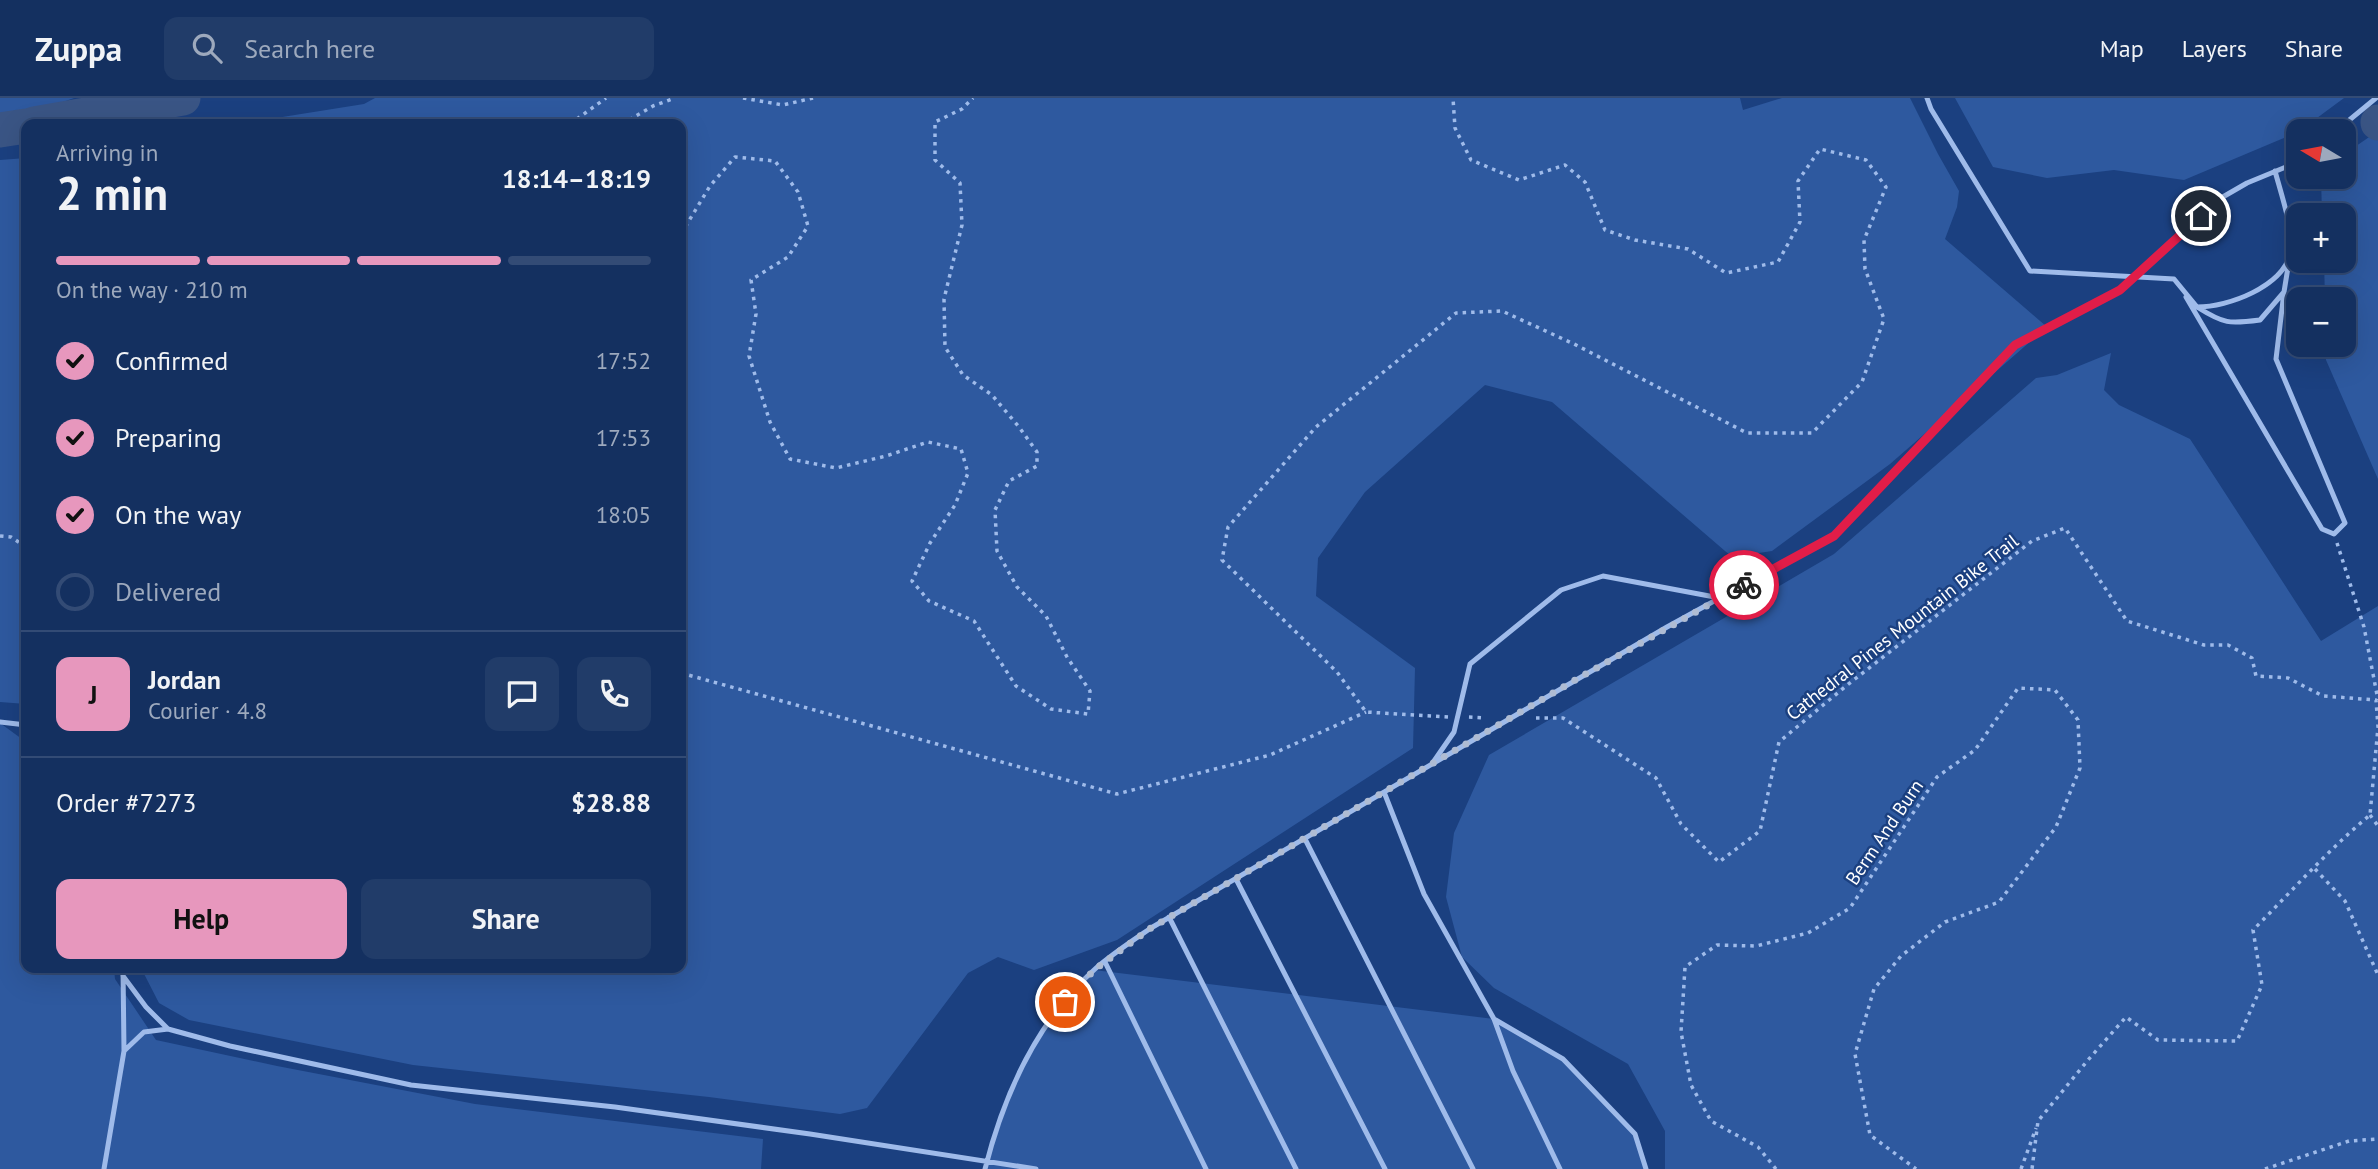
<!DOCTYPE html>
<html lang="en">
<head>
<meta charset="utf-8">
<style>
  body { margin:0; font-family:"PT Sans",sans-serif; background:#213c69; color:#f1f3f6; height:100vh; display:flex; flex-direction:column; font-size:26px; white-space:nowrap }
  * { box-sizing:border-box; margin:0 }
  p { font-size:23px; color:#9da9bd }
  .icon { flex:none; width:38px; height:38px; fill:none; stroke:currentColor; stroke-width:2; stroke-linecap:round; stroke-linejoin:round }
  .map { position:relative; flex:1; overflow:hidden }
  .details { position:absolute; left:21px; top:21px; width:665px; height:854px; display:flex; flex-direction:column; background:#143060; border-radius:14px; box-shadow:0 7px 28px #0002,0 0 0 2px #334b75 }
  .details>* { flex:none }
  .needle { width:46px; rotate:280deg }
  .controls { position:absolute; left:2286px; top:21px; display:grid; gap:14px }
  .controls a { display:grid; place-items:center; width:70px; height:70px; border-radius:14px; background:#143060; box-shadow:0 7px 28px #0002,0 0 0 2px #334b75; font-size:35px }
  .pin { position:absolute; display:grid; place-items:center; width:60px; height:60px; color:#fff; margin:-30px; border:4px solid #fff; border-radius:50%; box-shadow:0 2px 7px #0007 }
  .courier { position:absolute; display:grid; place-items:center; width:70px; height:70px; margin:-35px; border:5px solid #e11d48; border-radius:50%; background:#fff; color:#222; box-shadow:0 2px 9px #0007 }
  .summary em { font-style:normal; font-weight:600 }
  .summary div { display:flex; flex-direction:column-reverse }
  .summary { display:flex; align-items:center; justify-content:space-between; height:119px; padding:0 35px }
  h1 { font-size:46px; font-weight:600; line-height:52px }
  .bar { display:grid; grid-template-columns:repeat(4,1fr); gap:10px 7px; align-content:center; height:84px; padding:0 35px }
  .bar i { height:9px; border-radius:5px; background:#334b75 }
  .bar .active { background:#e797bd }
  .bar p { grid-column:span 4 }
  .line { display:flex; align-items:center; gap:18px; padding:0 35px; border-top:2px solid #334b75 }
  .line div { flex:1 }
  .round { display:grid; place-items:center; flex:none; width:74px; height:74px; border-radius:14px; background:#213c69 }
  ol { padding:0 35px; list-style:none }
  li { display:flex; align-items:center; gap:21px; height:77px }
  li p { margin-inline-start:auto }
  li .icon { padding:7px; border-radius:50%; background:#e797bd; color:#111; stroke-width:4 }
  li:last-child { color:#9da9bd }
  li i { width:38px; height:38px; border:4px solid #334b75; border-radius:50% }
  .primary-button { display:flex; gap:14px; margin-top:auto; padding:14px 35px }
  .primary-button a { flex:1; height:80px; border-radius:14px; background:#e797bd; color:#111; font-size:28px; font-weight:600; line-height:80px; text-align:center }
  .primary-button a+a { background:#213c69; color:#f1f3f6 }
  header { display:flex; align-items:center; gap:42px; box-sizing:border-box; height:98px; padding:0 35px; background:#143060; border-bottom:2px solid #334b75 }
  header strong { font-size:33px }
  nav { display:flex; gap:38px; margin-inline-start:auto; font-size:24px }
  .search { width:490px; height:63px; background:#213c69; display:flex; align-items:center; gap:18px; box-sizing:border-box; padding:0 24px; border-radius:14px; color:#9da9bd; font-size:26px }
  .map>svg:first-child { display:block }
</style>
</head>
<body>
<header>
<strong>Zuppa</strong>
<div class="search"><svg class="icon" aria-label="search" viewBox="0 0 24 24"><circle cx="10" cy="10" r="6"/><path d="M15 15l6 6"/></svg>Search here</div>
<nav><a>Map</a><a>Layers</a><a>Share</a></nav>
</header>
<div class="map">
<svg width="2378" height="1071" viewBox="0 0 2378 1071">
  <rect width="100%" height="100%" fill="#1b4080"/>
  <path fill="#2e599f" d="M0 0H74L0 27Z
    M375 0H1740L1743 12 1782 0H1910L1938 56 1959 93 1957 109 1945 141 2047 229 1890 366 1772 453 1732 459 1552 304 1485 287 1365 394 1318 460 1316 498 1415 570 1413 650 1117 842 1034 872 998 859 968 875 867 1010 840 1016 709 999 413 967 189 922 159 905 141 870H681V26H239L364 6Z
    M1955 0H2344L2298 34 2184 82 2114 72 2047 80 1993 69Z
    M2378 33V381L2326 262V247H2343V201H2325L2324 163H2343V117H2322L2321 79H2343V57Z
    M26 60V606L0 604V62Z
    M2111 255 2104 292 2119 307 2190 341 2321 543 2378 508V1071H1665V1033L1628 966 1494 890 1462 859 1446 799 1454 735 1489 657 1834 456 2036 280 2057 277Z
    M0 625 26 644V870H114L115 881 156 942 277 968 475 1006 763 1041 761 1071H0Z
    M1094 872 1494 921 1563 961 1635 1036 1646 1071H985L1021 968 1050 921Z"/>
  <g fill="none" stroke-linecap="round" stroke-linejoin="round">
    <path stroke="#3a5585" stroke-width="35" d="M2378 24V25
      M34 26 183 0
      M0 32 26 28"/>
    <path stroke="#9fbbea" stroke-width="3.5" stroke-dasharray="3.5 5" stroke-linecap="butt" d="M743 0 783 7 813 0
      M570 26 606 0
      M622 26 653 8 675 0
      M681 136 710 88 735 59 775 63 798 94 808 128 788 159 751 182 756 216 749 258 770 324 790 361 836 370 886 358 928 344 961 351 968 375 955 407 930 445 912 483 929 503 974 523 1016 588 1051 611 1088 616 1090 593 1067 559 1046 518 1017 489 997 453 995 412 1009 383 1037 368V354L1019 329 992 297 963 277 945 249 944 201 962 127 960 85 935 62V24L962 11 973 0
      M0 438 11 439 26 449
      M2337 445 2364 529 2378 602
      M681 575 1117 696 1270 657 1366 614
      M1448 619 1366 614 1337 574 1222 462 1228 429 1316 329 1456 215 1502 213 1574 246 1747 335H1812L1862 284 1884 221 1865 171 1864 142 1886 89 1866 62 1820 51 1798 83 1800 124 1778 164 1726 175 1688 151 1635 142 1605 132 1585 84 1565 67 1519 82 1471 62 1455 30 1453 0
      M1469 619 1486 620
      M1536 620H1563L1656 680 1681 726 1719 764 1760 733 1779 644 1846 588 2032 443 2065 430 2127 523 2204 547H2228L2252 560 2256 578 2288 580 2323 598 2376 602 2378 629 2370 717C2328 752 2292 793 2253 832L2262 887 2237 943 2158 942 2126 919 2088 962 2038 1023 2032 1071
      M2370 717 2378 728
      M2315 771 2345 803 2378 877
      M1776 1071 1758 1049 1711 1023 1691 987 1681 934 1685 869 1717 847 1756 848 1808 835 1850 810 1937 679 1975 652 2018 590 2055 592 2078 622 2080 670 2056 729 1999 804 1945 824 1901 858 1874 891 1855 956 1870 1037 1916 1071
      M2021 1071 2036 1030
      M2265 1071 2349 1043 2378 1041"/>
    <path stroke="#9fbbea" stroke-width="5" d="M1927 0 1931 11 2030 173 2174 181 2197 209C2228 209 2283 189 2291 154 2295 137 2280 92 2275 73
      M2336 33 2376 0
      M2186 199 2322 431 2334 436 2345 425 2276 261 2284 194
      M2197 209C2224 226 2229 226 2260 222L2284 194 2289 163
      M0 624 26 627
      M1434 663 1454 634 1470 566 1561 492 1603 478 1720 500
      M1384 694 1424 796 1494 921 1563 961 1635 1036 1646 1071
      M1305 741 1473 1071
      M1236 781 1385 1071
      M1169 819 1296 1071
      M1105 864 1206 1071
      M123 870 124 953
      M123 878 146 909 168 931
      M1494 921 1513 973 1560 1071
      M104 1071 124 953 144 934 168 931 230 948 411 987 615 1009 810 1036 1036 1071
      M985 1071C1004 996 1036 924 1095 871 1112 856 1132 843 1151 830L1667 529 1834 437 2015 247 2120 192 2221 100 2247 85 2298 64"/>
  </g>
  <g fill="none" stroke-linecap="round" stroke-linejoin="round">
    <path stroke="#afbcd3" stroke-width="7" stroke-dasharray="0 12.6" d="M1065 904 1094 872 1151 830 1577 581 1744 487"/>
    <path stroke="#e11d48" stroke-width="9" d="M1744 487 1834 438 2015 247 2120 192 2201 118"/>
  </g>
  <g text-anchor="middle" stroke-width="5" stroke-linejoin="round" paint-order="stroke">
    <g font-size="19" fill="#fff" stroke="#1b4080">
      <text transform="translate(1902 529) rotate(-38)" y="7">Cathedral Pines Mountain Bike Trail</text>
      <text transform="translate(1884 734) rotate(-56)" y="7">Berm And Burn</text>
    </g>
  </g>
</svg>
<div class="controls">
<a><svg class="needle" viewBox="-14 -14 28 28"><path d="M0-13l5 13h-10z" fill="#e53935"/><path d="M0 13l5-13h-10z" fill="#9da9bd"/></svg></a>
<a>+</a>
<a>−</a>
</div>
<div class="pin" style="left:1065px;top:904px;background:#ea580c"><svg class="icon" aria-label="bag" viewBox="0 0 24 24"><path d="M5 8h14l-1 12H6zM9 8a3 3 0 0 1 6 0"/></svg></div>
<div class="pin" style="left:2201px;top:118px;background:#1f2937"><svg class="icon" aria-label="home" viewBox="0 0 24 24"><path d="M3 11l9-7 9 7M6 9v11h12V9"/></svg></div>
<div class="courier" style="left:1744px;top:487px"><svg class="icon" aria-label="bike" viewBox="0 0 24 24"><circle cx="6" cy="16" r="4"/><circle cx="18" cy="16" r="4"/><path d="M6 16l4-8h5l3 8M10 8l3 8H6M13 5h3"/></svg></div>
<section class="details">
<div class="summary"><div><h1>2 min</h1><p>Arriving in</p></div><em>18:14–18:19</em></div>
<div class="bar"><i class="active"></i><i class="active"></i><i class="active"></i><i></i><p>On the way · 210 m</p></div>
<ol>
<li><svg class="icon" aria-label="check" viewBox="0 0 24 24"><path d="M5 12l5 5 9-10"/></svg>Confirmed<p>17:52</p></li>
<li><svg class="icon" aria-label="check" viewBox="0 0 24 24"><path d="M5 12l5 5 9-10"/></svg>Preparing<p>17:53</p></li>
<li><svg class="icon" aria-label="check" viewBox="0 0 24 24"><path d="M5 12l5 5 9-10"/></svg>On the way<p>18:05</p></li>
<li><i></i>Delivered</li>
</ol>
<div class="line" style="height:126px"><b class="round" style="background:#e797bd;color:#111">J</b><div><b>Jordan</b><p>Courier · 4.8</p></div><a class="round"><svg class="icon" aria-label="chat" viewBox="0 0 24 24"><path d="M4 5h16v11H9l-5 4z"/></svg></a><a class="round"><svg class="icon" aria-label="phone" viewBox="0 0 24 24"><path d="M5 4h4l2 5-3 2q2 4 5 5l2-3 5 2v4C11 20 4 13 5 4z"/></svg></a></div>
<div class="line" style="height:91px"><div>Order #7273</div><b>$28.88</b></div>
<div class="primary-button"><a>Help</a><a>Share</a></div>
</section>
</div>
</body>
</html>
